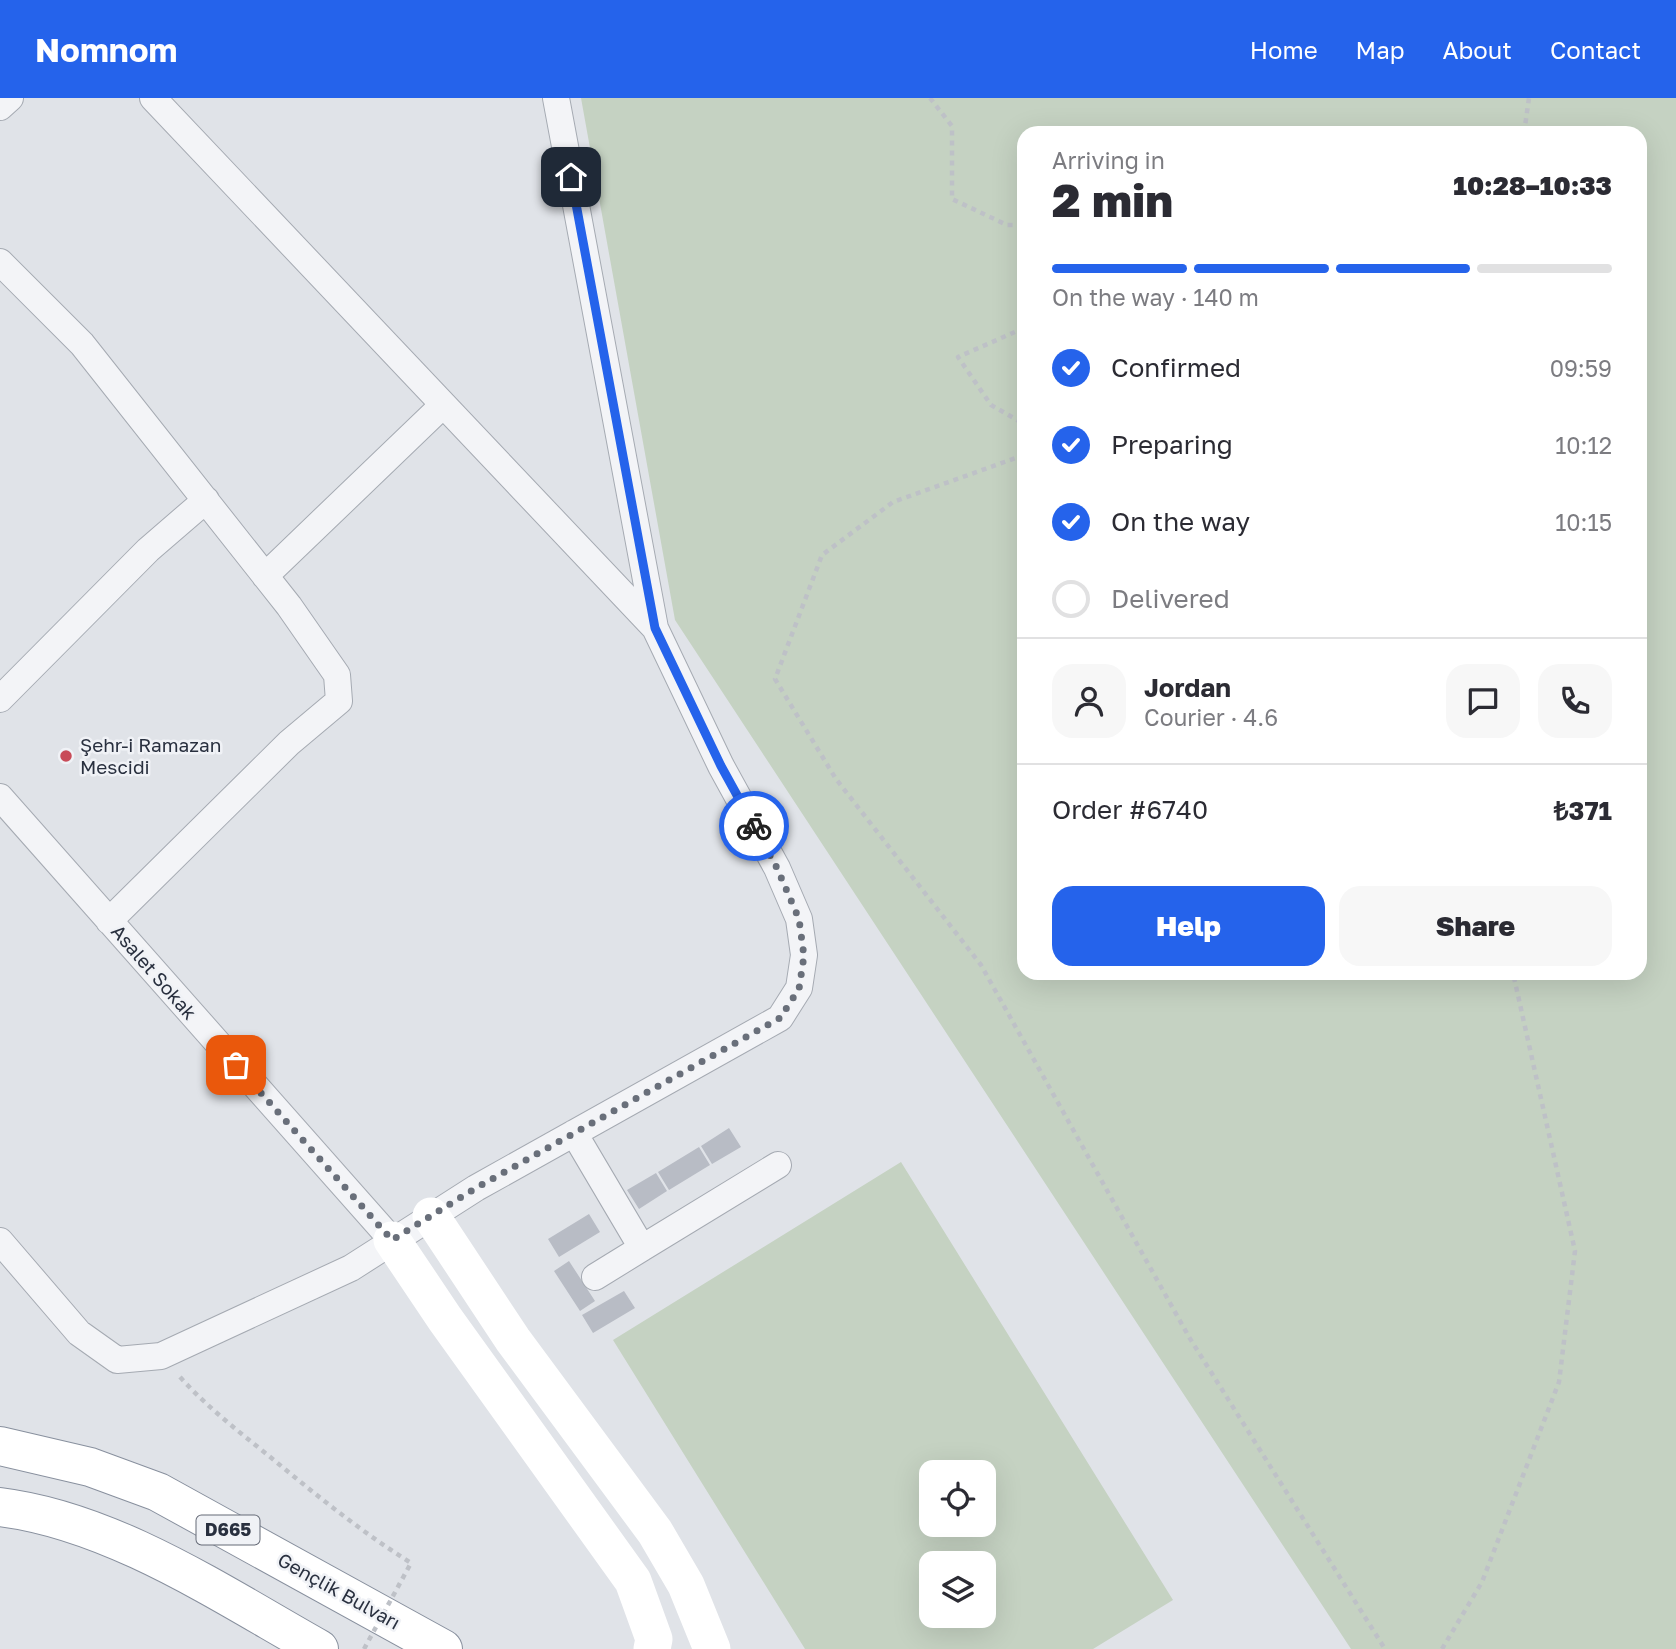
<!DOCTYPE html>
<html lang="en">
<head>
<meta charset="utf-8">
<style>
  body { margin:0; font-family:"Golos Text",sans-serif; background:#f7f7f7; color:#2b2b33; height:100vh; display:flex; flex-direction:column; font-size:26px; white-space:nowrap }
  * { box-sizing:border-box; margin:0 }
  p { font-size:23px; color:#7c7c81 }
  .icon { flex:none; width:38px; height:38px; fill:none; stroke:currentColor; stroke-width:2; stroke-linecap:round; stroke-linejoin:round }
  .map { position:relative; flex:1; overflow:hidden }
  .details { position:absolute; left:1017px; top:28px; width:630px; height:854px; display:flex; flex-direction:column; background:#fff; border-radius:21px; box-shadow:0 7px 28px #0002 }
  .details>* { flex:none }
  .fabs { position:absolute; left:919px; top:1362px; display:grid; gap:14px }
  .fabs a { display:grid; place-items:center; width:77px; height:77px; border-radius:14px; background:#fff; box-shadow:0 7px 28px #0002; font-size:35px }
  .pin { position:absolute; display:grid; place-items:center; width:60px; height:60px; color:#fff; margin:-30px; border-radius:14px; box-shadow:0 4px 10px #0006 }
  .courier { position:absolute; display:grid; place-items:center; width:70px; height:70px; margin:-35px; border:5px solid #2563eb; border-radius:50%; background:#fff; color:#222; box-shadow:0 2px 9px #0007 }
  .head em { font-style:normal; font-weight:800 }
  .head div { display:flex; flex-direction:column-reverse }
  .head { display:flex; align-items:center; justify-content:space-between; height:119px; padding:0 35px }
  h1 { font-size:46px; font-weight:800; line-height:52px }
  .bar { display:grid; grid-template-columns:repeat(4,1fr); gap:10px 7px; align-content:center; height:84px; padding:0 35px }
  .bar i { height:9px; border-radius:5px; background:#e1e1e2 }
  .bar .active { background:#2563eb }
  .bar p { grid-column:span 4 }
  .line { display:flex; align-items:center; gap:18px; padding:0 35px; border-top:2px solid #e1e1e2 }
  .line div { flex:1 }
  .round { display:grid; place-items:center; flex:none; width:74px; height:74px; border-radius:21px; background:#f7f7f7 }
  ol { padding:0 35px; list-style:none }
  li { display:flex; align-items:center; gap:21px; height:77px }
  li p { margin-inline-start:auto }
  li .icon { padding:7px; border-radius:50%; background:#2563eb; color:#fff; stroke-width:4 }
  li:last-child { color:#7c7c81 }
  li i { width:38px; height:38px; border:4px solid #e1e1e2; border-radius:50% }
  .action { display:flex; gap:14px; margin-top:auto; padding:14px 35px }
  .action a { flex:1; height:80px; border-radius:21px; background:#2563eb; color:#fff; font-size:28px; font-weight:800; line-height:80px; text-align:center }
  .action a+a { background:#f7f7f7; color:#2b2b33 }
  header { display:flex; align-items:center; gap:42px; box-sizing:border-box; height:98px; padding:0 35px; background:#2563eb; color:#fff }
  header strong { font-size:33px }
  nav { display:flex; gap:38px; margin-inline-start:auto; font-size:24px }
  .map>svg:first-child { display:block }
</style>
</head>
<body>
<header>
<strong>Nomnom</strong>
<nav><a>Home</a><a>Map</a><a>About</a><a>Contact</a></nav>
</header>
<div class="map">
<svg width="1676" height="1551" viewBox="0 0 1676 1551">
  <rect width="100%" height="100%" fill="#e0e3e8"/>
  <path fill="#c5d2c2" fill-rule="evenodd" d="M581 0H1676V1551H1351L675 522ZM1024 35H1640V875H1024Z
    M901 1064 1173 1502 1093 1551H805L613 1242ZM931 1374H984V1426H931ZM931 1465H984V1517H931Z"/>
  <path fill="#b8bcc5" d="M729 1030 741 1049 712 1066 701 1048Z
    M699 1049 710 1067 669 1092 658 1074Z
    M656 1075 667 1093 639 1111 627 1092Z
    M589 1116 600 1134 559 1159 548 1141Z
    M569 1163 595 1203 580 1213 554 1173Z
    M624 1193 635 1210 593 1235 582 1217Z"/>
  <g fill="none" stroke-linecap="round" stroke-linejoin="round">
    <defs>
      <path id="minor" d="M556 0 655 530
        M0 9 10 0
        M0 164 82 246 289 508 337 577 339 603 289 645 109 823
        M265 478 443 307
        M0 601 148 452 206 402
        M0 699 392 1142
        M574 1035 642 1150 778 1067
        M0 1143 79 1235 117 1262 161 1258 351 1170 476 1090 780 920 799 890 804 857 799 821 777 770 721 668 655 530 153 0
        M595 1179 642 1150"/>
      <path id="trunk" d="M0 1348 90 1369 158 1394 443 1551
        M0 1409C113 1423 221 1496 319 1551"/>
    </defs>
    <use href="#minor" stroke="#a5aab2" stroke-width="28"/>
    <use href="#trunk" stroke="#88909e" stroke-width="40"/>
    <path stroke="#bec1c7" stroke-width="4.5" stroke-dasharray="5 5" stroke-linecap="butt" d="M930 0 952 28V101L1007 127H1024
      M1524 35 1529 0
      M1024 230 958 259 991 307 1024 326
      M1024 357 893 404 822 457 775 581 836 681 981 867 1189 1239 1385 1551
      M180 1279C207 1309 238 1333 269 1358 315 1396 360 1433 411 1465
      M1442 1551 1482 1484 1559 1284 1575 1153 1513 875"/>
    <use href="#minor" stroke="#f3f4f7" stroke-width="26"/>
    <path stroke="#fff" stroke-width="37" d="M431 1118 513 1242 655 1434 686 1487 712 1551
      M392 1142 445 1221 633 1483 654 1541 652 1551"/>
    <use href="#trunk" stroke="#fff" stroke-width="38"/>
    <path stroke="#bec1c7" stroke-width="4.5" stroke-dasharray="5 5" stroke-linecap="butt" d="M364 1551 411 1465"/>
  </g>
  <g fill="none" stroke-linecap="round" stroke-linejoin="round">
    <path stroke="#696f7a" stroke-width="7" stroke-dasharray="0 12.6" d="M236 967 392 1142 476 1090 780 920 799 891 804 858 799 821 777 770 754 728"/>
    <path stroke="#2563eb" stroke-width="9" d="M571 79 655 530 721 668 754 728"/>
  </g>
  <circle fill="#c84b58" stroke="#f0f2f6" stroke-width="2.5" cx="66" cy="658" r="7"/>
  <g text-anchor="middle" stroke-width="5" stroke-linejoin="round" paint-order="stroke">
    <rect fill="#f0f2f6" stroke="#656a76" stroke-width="2" x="196.5" y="1417.5" width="63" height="29" rx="5"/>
    <g font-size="18" font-weight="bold" fill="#29303f">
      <text x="228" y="1438">D665</text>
    </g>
    <g font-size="19" fill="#29303f" stroke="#f0f2f6" text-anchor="start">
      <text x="80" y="654">Şehr-i Ramazan<tspan x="80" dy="22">Mescidi</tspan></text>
    </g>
    <g font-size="19" fill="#29303f" stroke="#f0f2f6">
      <text transform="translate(154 874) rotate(49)" y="7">Asalet Sokak</text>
      <text transform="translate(339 1493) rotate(29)" y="7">Gençlik Bulvarı</text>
    </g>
  </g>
</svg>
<div class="fabs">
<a><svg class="icon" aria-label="locate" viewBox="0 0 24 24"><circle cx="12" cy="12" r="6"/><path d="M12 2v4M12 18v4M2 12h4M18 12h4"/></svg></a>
<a><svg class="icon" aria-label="layers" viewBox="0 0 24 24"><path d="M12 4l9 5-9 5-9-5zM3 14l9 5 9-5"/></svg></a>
</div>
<div class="pin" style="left:236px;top:967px;background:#ea580c"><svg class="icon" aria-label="bag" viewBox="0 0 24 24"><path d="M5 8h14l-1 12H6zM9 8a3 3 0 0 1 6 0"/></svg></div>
<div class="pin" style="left:571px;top:79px;background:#1f2937"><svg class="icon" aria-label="home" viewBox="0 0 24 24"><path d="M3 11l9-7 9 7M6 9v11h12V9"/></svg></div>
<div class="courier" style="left:754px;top:728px"><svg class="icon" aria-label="bike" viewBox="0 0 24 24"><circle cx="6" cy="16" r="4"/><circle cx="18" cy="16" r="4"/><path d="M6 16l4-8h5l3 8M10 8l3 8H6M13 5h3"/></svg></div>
<section class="details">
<div class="head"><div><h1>2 min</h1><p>Arriving in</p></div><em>10:28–10:33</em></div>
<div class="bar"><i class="active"></i><i class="active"></i><i class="active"></i><i></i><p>On the way · 140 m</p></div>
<ol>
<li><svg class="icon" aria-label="check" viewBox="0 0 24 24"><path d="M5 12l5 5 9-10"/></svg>Confirmed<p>09:59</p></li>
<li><svg class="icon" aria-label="check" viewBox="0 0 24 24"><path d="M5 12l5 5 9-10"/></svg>Preparing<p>10:12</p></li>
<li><svg class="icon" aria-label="check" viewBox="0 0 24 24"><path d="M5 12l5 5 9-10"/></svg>On the way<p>10:15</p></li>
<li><i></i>Delivered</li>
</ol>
<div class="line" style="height:126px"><a class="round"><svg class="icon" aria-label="person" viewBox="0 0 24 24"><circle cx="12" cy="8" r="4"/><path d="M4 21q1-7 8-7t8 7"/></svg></a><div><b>Jordan</b><p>Courier · 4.6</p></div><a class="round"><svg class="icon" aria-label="chat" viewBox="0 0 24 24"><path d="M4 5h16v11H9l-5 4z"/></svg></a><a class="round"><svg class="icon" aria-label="phone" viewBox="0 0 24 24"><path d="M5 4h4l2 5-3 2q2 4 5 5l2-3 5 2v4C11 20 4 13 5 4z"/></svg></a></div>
<div class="line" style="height:91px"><div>Order #6740</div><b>₺371</b></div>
<div class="action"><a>Help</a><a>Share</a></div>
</section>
</div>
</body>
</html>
